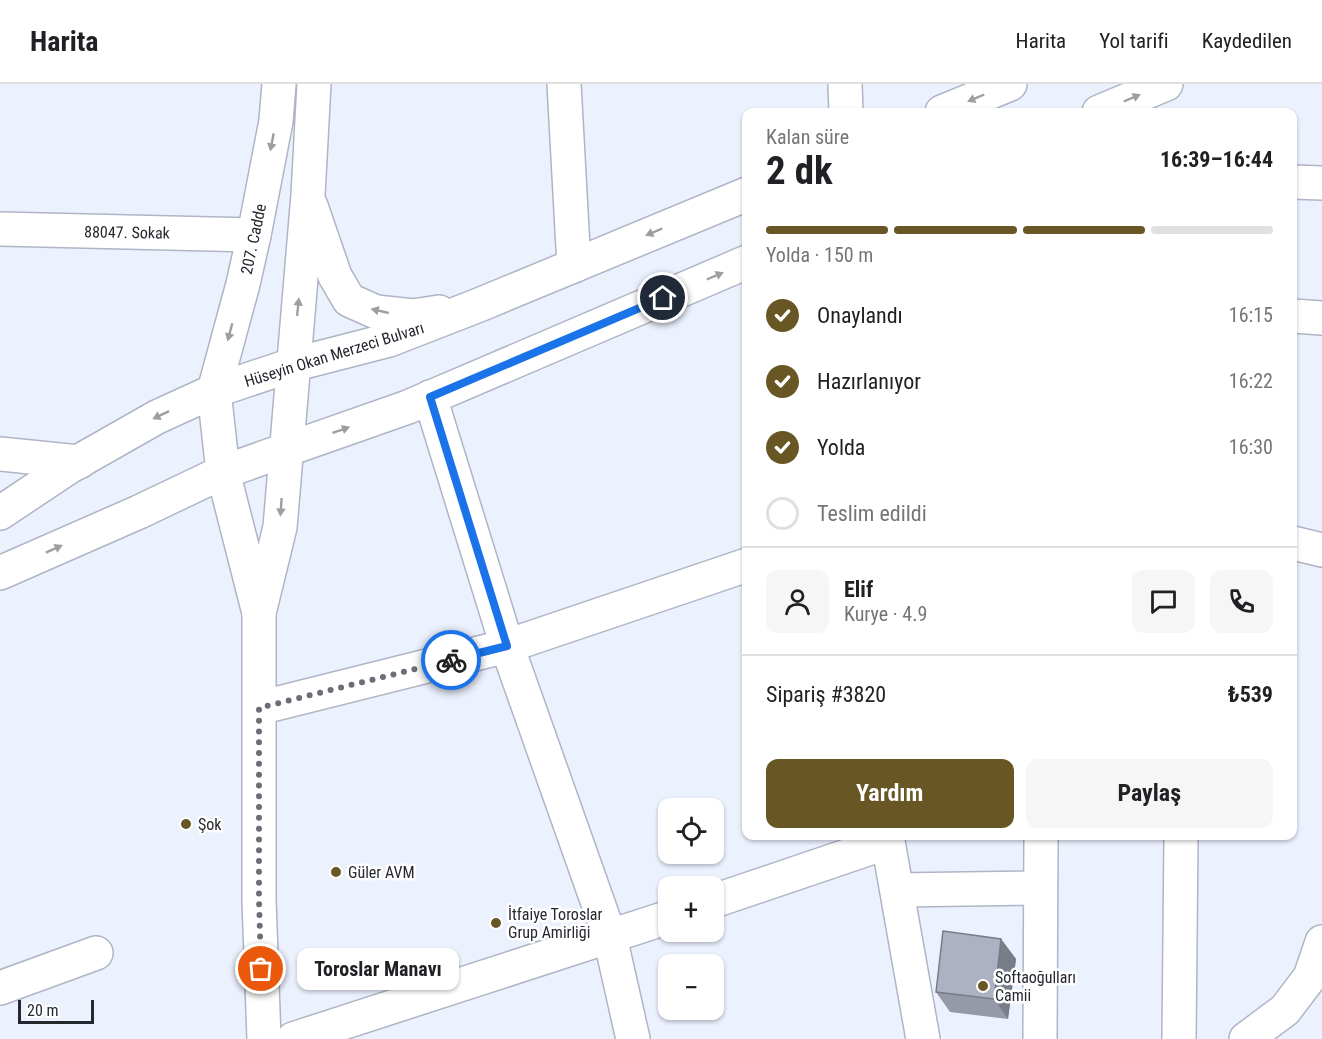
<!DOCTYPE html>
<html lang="tr">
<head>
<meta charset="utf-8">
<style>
  body { margin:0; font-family:"Roboto Condensed",sans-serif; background:#f6f6f6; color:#202124; height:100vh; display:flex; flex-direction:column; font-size:22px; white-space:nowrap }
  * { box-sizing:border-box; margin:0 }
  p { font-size:20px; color:#757577 }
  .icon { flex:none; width:33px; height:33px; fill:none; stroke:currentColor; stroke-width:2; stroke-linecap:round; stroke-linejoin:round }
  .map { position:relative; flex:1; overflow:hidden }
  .details { position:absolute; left:742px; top:24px; width:555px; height:732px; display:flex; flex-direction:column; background:#fff; border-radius:12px; box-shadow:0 2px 4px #0004 }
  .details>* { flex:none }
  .tools { position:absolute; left:658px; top:714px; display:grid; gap:12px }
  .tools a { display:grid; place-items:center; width:66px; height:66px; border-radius:12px; background:#fff; box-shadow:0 2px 4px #0004; font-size:30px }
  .scale { position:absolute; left:18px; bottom:15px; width:76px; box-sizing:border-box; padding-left:6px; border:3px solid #25282e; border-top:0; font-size:16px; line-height:21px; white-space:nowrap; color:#25282e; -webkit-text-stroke:4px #fff; paint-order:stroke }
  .pin { position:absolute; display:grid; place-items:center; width:51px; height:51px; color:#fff; margin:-26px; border:3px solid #fff; border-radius:50%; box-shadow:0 2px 6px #0007 }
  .courier { position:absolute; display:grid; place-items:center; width:60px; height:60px; margin:-30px; border:4px solid #1a73e8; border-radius:50%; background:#fff; color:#222; box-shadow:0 2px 8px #0007 }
  .bubble { position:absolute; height:42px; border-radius:12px; background:#fff; box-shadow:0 2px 4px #0004; font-size:20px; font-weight:700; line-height:42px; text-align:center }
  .overview em { font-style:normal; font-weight:700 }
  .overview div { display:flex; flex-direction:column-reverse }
  .overview { display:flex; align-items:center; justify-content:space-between; height:102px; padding:0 24px }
  h1 { font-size:39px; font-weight:700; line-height:45px }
  .bar { display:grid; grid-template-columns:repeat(4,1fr); gap:9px 6px; align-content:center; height:72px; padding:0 24px }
  .bar i { height:8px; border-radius:4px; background:#e0e0e0 }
  .bar .current { background:#685724 }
  .bar p { grid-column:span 4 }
  .line { display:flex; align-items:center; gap:15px; padding:0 24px; border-top:2px solid #e0e0e0 }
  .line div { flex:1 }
  .round { display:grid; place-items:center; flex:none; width:63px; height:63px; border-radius:12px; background:#f6f6f6 }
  ol { padding:0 24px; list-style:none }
  li { display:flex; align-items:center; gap:18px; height:66px }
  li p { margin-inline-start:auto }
  li .icon { padding:6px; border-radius:50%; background:#685724; color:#fff; stroke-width:4 }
  li:last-child { color:#757577 }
  li i { width:33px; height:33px; border:3px solid #e0e0e0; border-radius:50% }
  .primary-button { display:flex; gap:12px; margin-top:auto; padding:12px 24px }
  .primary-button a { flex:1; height:69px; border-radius:12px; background:#685724; color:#fff; font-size:24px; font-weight:700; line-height:69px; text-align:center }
  .primary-button a+a { background:#f6f6f6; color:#202124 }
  header { display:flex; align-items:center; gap:36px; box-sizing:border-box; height:84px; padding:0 30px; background:#fff; border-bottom:2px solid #e0e0e0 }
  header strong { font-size:28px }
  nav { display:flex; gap:33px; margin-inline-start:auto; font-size:21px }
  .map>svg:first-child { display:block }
</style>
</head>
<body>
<header>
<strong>Harita</strong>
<nav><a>Harita</a><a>Yol tarifi</a><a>Kaydedilen</a></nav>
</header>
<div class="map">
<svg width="1322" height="955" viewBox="0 0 1322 955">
  <rect width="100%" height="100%" fill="#ecf1fe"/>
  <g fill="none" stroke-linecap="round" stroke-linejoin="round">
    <defs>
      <path id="minor" d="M564 0 574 182
        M845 0 846 28
        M1293 98 1322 99
        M0 145 254 151
        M1293 232 1322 234
        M430 313 507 562 610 853 633 955
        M0 370 79 378
        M1293 459 1322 466
        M259 529V816L264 955
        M259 624 507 562 747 481
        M887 752 923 955
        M897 806 1040 804
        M714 817 888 758
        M0 904 96 869
        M293 955 669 833
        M1040 955 1041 752
        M1179 955 1181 752
        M1246 955 1285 926 1310 893 1322 858"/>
      <path id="major" d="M942 28 1010 0
        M1099 28 1166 0
        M311 122 335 192 349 216 376 228 413 232 439 228
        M0 429 69 383 157 333 214 307 292 281 389 256 479 221 747 110
        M0 489 139 428 223 388 408 323 747 178
        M260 525 280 443 308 111 314 0
        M259 529 223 388 214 307 243 200 254 151 276 37 279 0"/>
    </defs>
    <use href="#minor" stroke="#afb5c5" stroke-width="36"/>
    <use href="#major" stroke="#afb5c5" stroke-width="36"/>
    <use href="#minor" stroke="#fff" stroke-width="33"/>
    <use href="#major" stroke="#fff" stroke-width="33"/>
  </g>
  <path fill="#9599a8" d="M1001 855 1016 875 1008 935 950 928 936 908Z"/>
  <path fill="#797d88" d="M1001 855 1016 875 1008 935 994 915Z"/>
  <path fill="#adb2c3" stroke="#797d88" stroke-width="1.5" d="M943 847 1001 855 994 915 936 908Z"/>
  <defs><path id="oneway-solid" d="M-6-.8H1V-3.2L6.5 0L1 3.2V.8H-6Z" transform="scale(1.5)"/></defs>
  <g fill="#9d9ea1">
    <use href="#oneway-solid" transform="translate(976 14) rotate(157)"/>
    <use href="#oneway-solid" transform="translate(1132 14) rotate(-23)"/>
    <use href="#oneway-solid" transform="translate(272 58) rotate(101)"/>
    <use href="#oneway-solid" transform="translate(654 148) rotate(157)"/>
    <use href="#oneway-solid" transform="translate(715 192) rotate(-23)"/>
    <use href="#oneway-solid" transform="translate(298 223) rotate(-84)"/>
    <use href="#oneway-solid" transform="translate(380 227) rotate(-167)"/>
    <use href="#oneway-solid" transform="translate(230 248) rotate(105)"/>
    <use href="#oneway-solid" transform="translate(161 331) rotate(154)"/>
    <use href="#oneway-solid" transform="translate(341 346) rotate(-19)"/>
    <use href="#oneway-solid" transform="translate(281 423) rotate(94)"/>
    <use href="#oneway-solid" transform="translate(54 465) rotate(-24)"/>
  </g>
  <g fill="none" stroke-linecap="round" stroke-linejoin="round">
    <path stroke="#6b6e77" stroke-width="6" stroke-dasharray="0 10.8" d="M261 885 259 816V624L451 576"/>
    <path stroke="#1a73e8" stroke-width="8" d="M451 576 507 562 430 313 663 214"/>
  </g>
  <g fill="#685724" stroke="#fff" stroke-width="2">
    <circle cx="186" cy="740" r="6"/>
    <circle cx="336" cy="788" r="6"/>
    <circle cx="496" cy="839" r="6"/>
    <circle cx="983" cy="902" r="6"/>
  </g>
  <g text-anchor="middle" stroke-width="5" stroke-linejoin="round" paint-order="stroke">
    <g font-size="16" fill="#25282e" stroke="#fff">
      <text transform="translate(127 148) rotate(1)" y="6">88047. Sokak</text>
      <text transform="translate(253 155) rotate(-78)" y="6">207. Cadde</text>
      <text transform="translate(334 270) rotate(-17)" y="6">Hüseyin Okan Merzeci Bulvarı</text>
    </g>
    <g font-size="16" fill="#25282e" stroke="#fff" text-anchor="start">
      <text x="198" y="746">Şok</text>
      <text x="348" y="794">Güler AVM</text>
      <text x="508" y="836">İtfaiye Toroslar<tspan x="508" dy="18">Grup Amirliği</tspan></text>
      <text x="995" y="899">Softaoğulları<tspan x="995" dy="18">Camii</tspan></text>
    </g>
  </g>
</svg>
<div class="tools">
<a><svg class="icon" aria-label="locate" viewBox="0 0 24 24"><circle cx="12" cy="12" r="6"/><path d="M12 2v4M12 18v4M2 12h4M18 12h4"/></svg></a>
<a>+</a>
<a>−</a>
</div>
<div class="scale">20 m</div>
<div class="pin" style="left:261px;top:885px;background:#ea580c"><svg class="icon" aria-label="bag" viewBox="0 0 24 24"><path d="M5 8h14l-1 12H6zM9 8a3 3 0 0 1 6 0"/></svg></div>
<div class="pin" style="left:663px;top:214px;background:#1f2937"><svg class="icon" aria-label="home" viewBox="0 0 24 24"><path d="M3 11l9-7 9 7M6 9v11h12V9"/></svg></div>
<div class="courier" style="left:451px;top:576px"><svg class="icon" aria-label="bike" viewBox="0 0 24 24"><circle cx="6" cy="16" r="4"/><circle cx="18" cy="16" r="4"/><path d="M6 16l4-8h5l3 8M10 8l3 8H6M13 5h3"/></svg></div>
<div class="bubble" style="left:297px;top:864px;width:162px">Toroslar Manavı</div>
<section class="details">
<div class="overview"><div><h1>2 dk</h1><p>Kalan süre</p></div><em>16:39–16:44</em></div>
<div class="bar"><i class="current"></i><i class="current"></i><i class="current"></i><i></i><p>Yolda · 150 m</p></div>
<ol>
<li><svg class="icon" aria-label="check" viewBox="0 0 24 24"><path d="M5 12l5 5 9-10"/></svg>Onaylandı<p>16:15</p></li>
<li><svg class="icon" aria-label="check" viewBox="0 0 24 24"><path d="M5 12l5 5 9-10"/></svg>Hazırlanıyor<p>16:22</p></li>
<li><svg class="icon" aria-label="check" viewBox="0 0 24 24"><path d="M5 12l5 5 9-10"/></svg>Yolda<p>16:30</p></li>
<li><i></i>Teslim edildi</li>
</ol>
<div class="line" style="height:108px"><a class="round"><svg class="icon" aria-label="person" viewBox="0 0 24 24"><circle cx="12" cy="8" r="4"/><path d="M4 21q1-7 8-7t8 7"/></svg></a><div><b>Elif</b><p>Kurye · 4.9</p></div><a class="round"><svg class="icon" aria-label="chat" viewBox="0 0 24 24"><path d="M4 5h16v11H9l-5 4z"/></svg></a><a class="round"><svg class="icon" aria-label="phone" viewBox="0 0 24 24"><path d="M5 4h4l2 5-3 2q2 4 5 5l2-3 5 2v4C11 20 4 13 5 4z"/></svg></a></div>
<div class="line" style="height:78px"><div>Sipariş #3820</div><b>₺539</b></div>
<div class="primary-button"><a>Yardım</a><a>Paylaş</a></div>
</section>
</div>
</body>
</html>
